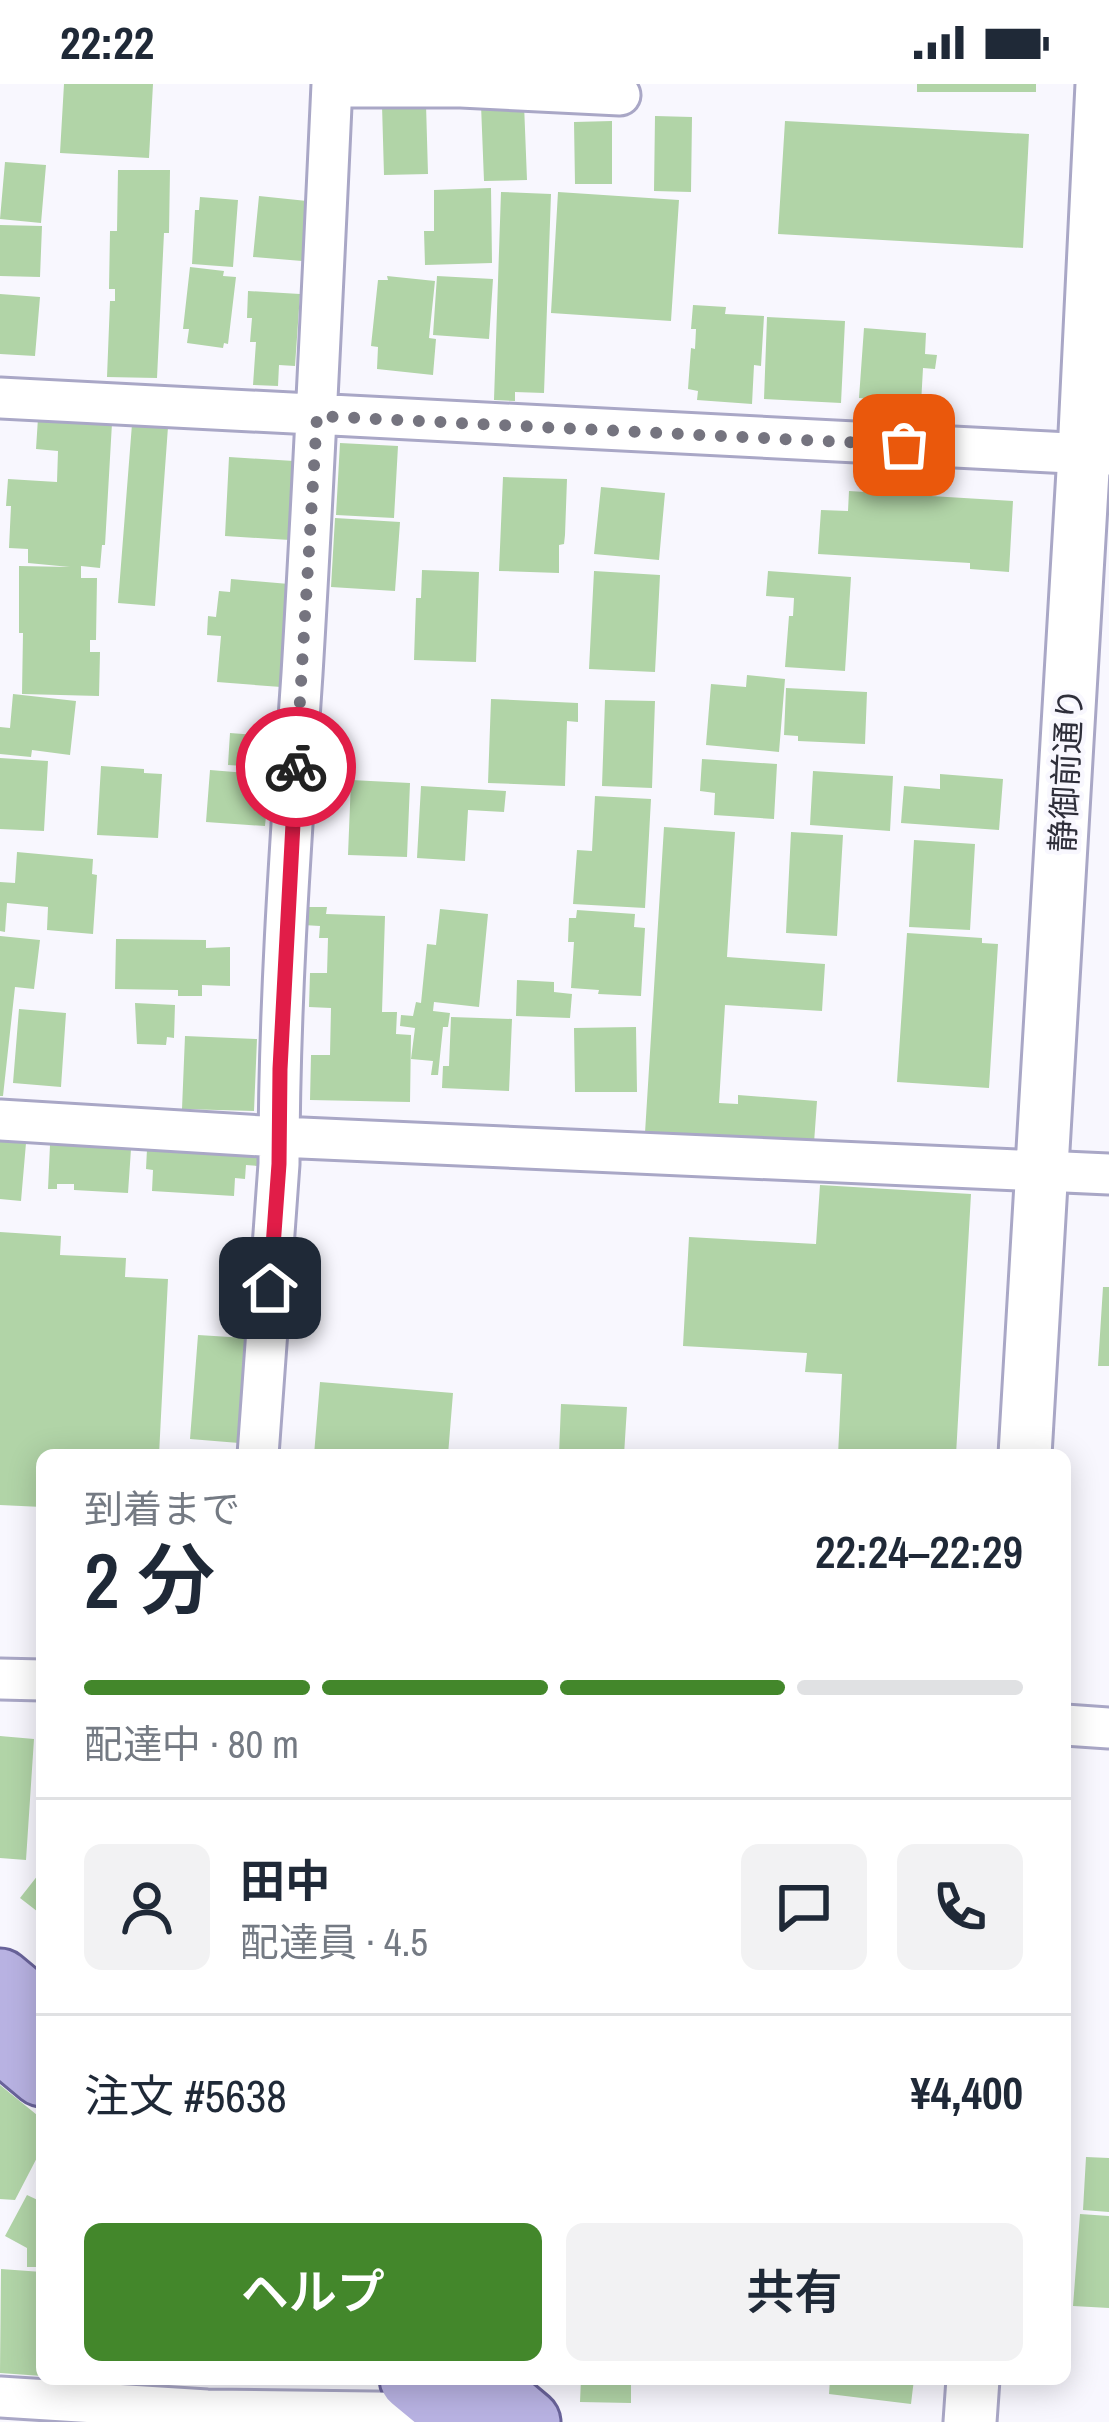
<!DOCTYPE html>
<html lang="ja">
<head>
<meta charset="utf-8">
<style>
  body { margin:0; font-family:"Archivo Narrow","Noto Sans JP",sans-serif; background:#f2f2f3; color:#1f2937; height:100vh; display:flex; flex-direction:column; font-size:45px; white-space:nowrap }
  * { box-sizing:border-box; margin:0 }
  p { font-size:39px; color:#747a83 }
  .icon { flex:none; width:66px; height:66px; fill:none; stroke:currentColor; stroke-width:2; stroke-linecap:round; stroke-linejoin:round }
  .map { position:relative; flex:1; overflow:hidden }
  .panel { position:absolute; left:36px; top:1365px; width:1035px; height:936px; display:flex; flex-direction:column; background:#fff; border-radius:18px; box-shadow:0 6px 30px #0003 }
  .panel>* { flex:none }
  .pin { position:absolute; display:grid; place-items:center; width:102px; height:102px; color:#fff; margin:-51px; border-radius:24px; box-shadow:0 6px 18px #0006 }
  .courier { position:absolute; display:grid; place-items:center; width:120px; height:120px; margin:-60px; border:9px solid #e11d48; border-radius:50%; background:#fff; color:#222; box-shadow:0 3px 15px #0007 }
  .head em { font-style:normal; font-weight:600 }
  .head div { display:flex; flex-direction:column-reverse }
  .head { display:flex; align-items:center; justify-content:space-between; height:204px; padding:0 48px }
  h1 { font-size:78px; font-weight:600; line-height:90px }
  .bar { display:grid; grid-template-columns:repeat(4,1fr); gap:18px 12px; align-content:center; height:144px; padding:0 48px }
  .bar i { height:15px; border-radius:9px; background:#e0e1e3 }
  .bar .selected { background:#43872b }
  .bar p { grid-column:span 4 }
  .line { display:flex; align-items:center; gap:30px; padding:0 48px; border-top:3px solid #e0e1e3 }
  .line div { flex:1 }
  .round { display:grid; place-items:center; flex:none; width:126px; height:126px; border-radius:18px; background:#f2f2f3 }
  .cta { display:flex; gap:24px; margin-top:auto; padding:24px 48px }
  .cta a { flex:1; height:138px; border-radius:18px; background:#43872b; color:#fff; font-size:48px; font-weight:600; line-height:138px; text-align:center }
  .cta a+a { background:#f2f2f3; color:#1f2937 }
  .status { display:flex; justify-content:space-between; align-items:center; height:84px; padding:0 60px; background:#fff; direction:ltr }
  .status svg { height:33px; fill:currentColor }
  .map>svg:first-child { display:block }
</style>
</head>
<body>
<div class="status"><b>22:22</b><svg viewBox="0 0 49 12"><path d="M0 12V9h3v3zM5 12V6h3v6zM10 12V3h3v9zM15 12V0h3v12zM26 1h20v11H26zM47 4h2v5h-2z"/></svg></div>
<div class="map">
<svg width="1109" height="2338" viewBox="0 0 1109 2338">
  <rect width="100%" height="100%" fill="#f8f7fe"/>
  <path fill="#b1d4a7" d="M64 0H153L149 74 60 69Z
    M917 0H1036V8H917Z
    M426 20 428 90 384 91 382 21Z
    M524 20 527 96 484 97 481 21Z
    M655 32 692 33 691 108 654 107Z
    M612 37V100H575L574 38Z
    M785 37 1029 50 1023 164 778 150Z
    M5 78 46 81 41 139 0 135Z
    M118 86H170L169 149H164L157 294 107 293 110 217H115V205H109L110 147H117Z
    M491 104 492 179 425 181 424 147H434V106Z
    M501 108 551 110 544 309 515 308V317L494 316Z
    M558 108 679 116 671 237 551 229Z
    M259 112 307 117 302 177 253 173Z
    M200 113 238 116 233 183 192 180 195 126H199Z
    M0 141 42 142 40 193 0 192Z
    M190 183 224 187 223 192 236 193 228 260 224 259 223 264 187 259 189 245H183Z
    M387 192 435 197 429 254 436 255 433 291 377 285 378 263 371 262 378 196H388Z
    M437 192 493 195 489 255 433 251Z
    M248 207 300 210 295 282 279 281 278 302 253 301 256 258H250L252 234H247Z
    M0 210 40 213 35 272 0 270Z
    M693 221 726 223 725 230 764 232 761 282 754 281 752 320 697 316 698 307 688 305 691 264 695 265 696 245H691Z
    M767 233 845 237 841 319 764 315Z
    M864 244 926 249 925 270 937 271 935 285 923 284 921 320 859 314Z
    M38 334 112 339 105 461H102L100 484 81 482V494H97L96 556H90V568H100L99 612 22 610 23 549H19V482L70 483 28 479V465L9 464 11 422H6L8 395 57 398 58 367 36 365Z
    M132 340 168 343 155 522 118 519Z
    M340 359 398 362 394 434 336 431Z
    M229 373 294 377 290 456 225 452Z
    M503 393 567 395 565 451 564 460 559 461V489L499 487Z
    M601 403 665 409 659 476 594 470Z
    M849 407 1013 417 1009 488 970 485V479L818 470 821 426 848 427Z
    M335 434 400 438 395 507 331 503Z
    M422 486 479 488 476 578 414 576 416 514H421Z
    M594 487 660 491 655 588 589 585Z
    M768 487 851 493 845 587 785 583 789 532H793L794 514 766 512Z
    M231 495 289 500 281 603 217 598 221 552 207 551 208 532 216 533 219 507 230 508Z
    M747 591 785 595 779 668 706 661 711 600 746 603Z
    M786 604 867 608 865 660 798 657V652L784 651Z
    M13 610 76 617 70 671 32 666 31 673 0 670V643L10 644Z
    M491 615 578 619V638L567 637 565 702 488 699Z
    M605 616 655 617 652 704 602 702Z
    M230 649 279 653 276 684 228 681Z
    M0 674 48 677 44 747 0 745Z
    M702 675 777 680 774 735 714 731 715 709 700 707Z
    M101 682 144 685V689L162 690 158 754 97 751Z
    M210 686 270 691 265 742 206 738Z
    M813 687 893 692 890 747 810 741Z
    M940 690 1003 695 999 746 901 739 904 702 940 705Z
    M351 696 410 699 407 773 348 771Z
    M421 702 506 707 504 728 468 726 465 777 417 774Z
    M595 712 651 715 645 824 573 820 577 766 592 767Z
    M664 743 735 748 727 873 825 880 822 927 725 921 719 1019 738 1020V1011L817 1017 814 1059 645 1049Z
    M791 748 843 751 837 852 786 849Z
    M914 756 975 760 970 846 909 843Z
    M17 768 93 775 92 790 97 791 93 850 47 846 48 823 7 819 5 848 0 847V798L15 799Z
    M303 823H327L326 830 385 832 382 928H397L396 950 411 951 410 1018 310 1016 311 971H330L331 924 309 923 310 889H327L328 854H319L320 842 303 841Z
    M440 825 488 830 479 923 434 918 433 927 450 929 448 943H443L438 991H431L433 977 411 975 415 944 400 942 401 931 413 932 416 918 421 919 427 860 436 861Z
    M577 826 635 830 634 843 645 844 641 912 598 910 599 906 571 904 574 858H568L569 834H576Z
    M907 849 982 854V859L998 860 989 1004 897 998Z
    M0 852 40 856 34 905 15 903 3 1012H0Z
    M116 855 206 856V864L230 863V902L202 901V912H178V906L115 905Z
    M517 896 554 898V908L572 910 570 934 516 932Z
    M135 919 175 921 174 954 167 953 166 961 137 960Z
    M19 925 66 929 61 1003 13 999Z
    M451 933 512 935 509 1007 442 1004 443 982H449Z
    M636 943 637 1008H575L574 944Z
    M185 952 257 955 254 1027 182 1025Z
    M0 1057 26 1059 21 1117 0 1115Z
    M50 1061 131 1065 128 1109 74 1106V1100H57V1105H48Z
    M147 1065 259 1071 258 1082 246 1081 245 1095 235 1094 234 1112 152 1107 153 1086 146 1085Z
    M820 1101 971 1110 956 1371H838L842 1290 805 1288 807 1269 683 1262 689 1153 816 1160Z
    M0 1148 61 1152 60 1171 126 1174 125 1193 168 1195 159 1371H42V1423L0 1421Z
    M1103 1203H1109V1282H1098Z
    M198 1251 246 1254 239 1359 190 1355Z
    M320 1298 453 1309 448 1371H314Z
    M561 1320 627 1323 624 1371H559Z
    M0 1652 34 1655 26 1776 0 1774Z
    M42 1786V1831L20 1814Z
    M0 2001 42 2035 41 2066 15 2116 0 2115Z
    M1086 2073 1109 2074V2128L1083 2126Z
    M27 2111 42 2118V2183H27V2164L5 2152Z
    M1080 2130 1109 2132V2224L1073 2222Z
    M1 2185 42 2188V2292L0 2289Z
    M581 2295H631V2319L580 2318Z
    M830 2295H914L911 2320 829 2310Z"/>
  <g fill="none" stroke-linecap="round" stroke-linejoin="round">
    <defs>
      <path id="minor" d="M332 3H461L620 11
        M0 314 1109 371
        M0 1036 279 1053 1109 1090
        M258 1371 279 1080C279 916 291 753 302 590 314 393 323 197 332 0
        M0 1595 42 1596
        M1065 1641 1109 1644
        M0 2313 207 2326 454 2329"/>
      <path id="tertiary" d="M1025 1371 1084 370 1102 0
        M970 2338 973 2295"/>
      <path id="primary" d="M0 1897 42 1932
        M0 1955 42 1990
        M412 2295 464 2338
        M477 2295 528 2338"/>
    </defs>
    <use href="#minor" stroke="#a9a7c6" stroke-width="45"/>
    <use href="#tertiary" stroke="#a9a7c6" stroke-width="57"/>
    <use href="#primary" stroke="#69639a" stroke-width="69"/>
    <use href="#minor" stroke="#fff" stroke-width="39"/>
    <use href="#tertiary" stroke="#fff" stroke-width="51"/>
    <use href="#primary" stroke="#b8b2e2" stroke-width="63"/>
  </g>
  <g fill="none" stroke-linecap="round" stroke-linejoin="round">
    <path stroke="#75747f" stroke-width="12" stroke-dasharray="0 21.6" d="M296 683 317 332 904 361"/>
    <path stroke="#e11d48" stroke-width="15" d="M270 1204 279 1080 280 985 296 683"/>
  </g>
  <g text-anchor="middle" stroke-width="9" stroke-linejoin="round" paint-order="stroke">
    <g font-size="33" fill="#2e2e3a" stroke="#f8f7fe">
      <text transform="translate(1066 686) rotate(-87)" y="12">静御前通り</text>
    </g>
  </g>
</svg>
<div class="pin" style="left:904px;top:361px;background:#ea580c"><svg class="icon" aria-label="bag" viewBox="0 0 24 24"><path d="M5 8h14l-1 12H6zM9 8a3 3 0 0 1 6 0"/></svg></div>
<div class="pin" style="left:270px;top:1204px;background:#1f2937"><svg class="icon" aria-label="home" viewBox="0 0 24 24"><path d="M3 11l9-7 9 7M6 9v11h12V9"/></svg></div>
<div class="courier" style="left:296px;top:683px"><svg class="icon" aria-label="bike" viewBox="0 0 24 24"><circle cx="6" cy="16" r="4"/><circle cx="18" cy="16" r="4"/><path d="M6 16l4-8h5l3 8M10 8l3 8H6M13 5h3"/></svg></div>
<section class="panel">
<div class="head"><div><h1>2 分</h1><p>到着まで</p></div><em>22:24–22:29</em></div>
<div class="bar"><i class="selected"></i><i class="selected"></i><i class="selected"></i><i></i><p>配達中 · 80 m</p></div>
<div class="line" style="height:216px"><a class="round"><svg class="icon" aria-label="person" viewBox="0 0 24 24"><circle cx="12" cy="8" r="4"/><path d="M4 21q1-7 8-7t8 7"/></svg></a><div><b>田中</b><p>配達員 · 4.5</p></div><a class="round"><svg class="icon" aria-label="chat" viewBox="0 0 24 24"><path d="M4 5h16v11H9l-5 4z"/></svg></a><a class="round"><svg class="icon" aria-label="phone" viewBox="0 0 24 24"><path d="M5 4h4l2 5-3 2q2 4 5 5l2-3 5 2v4C11 20 4 13 5 4z"/></svg></a></div>
<div class="line" style="height:156px"><div>注文 #5638</div><b>¥4,400</b></div>
<div class="cta"><a>ヘルプ</a><a>共有</a></div>
</section>
</div>
</body>
</html>
